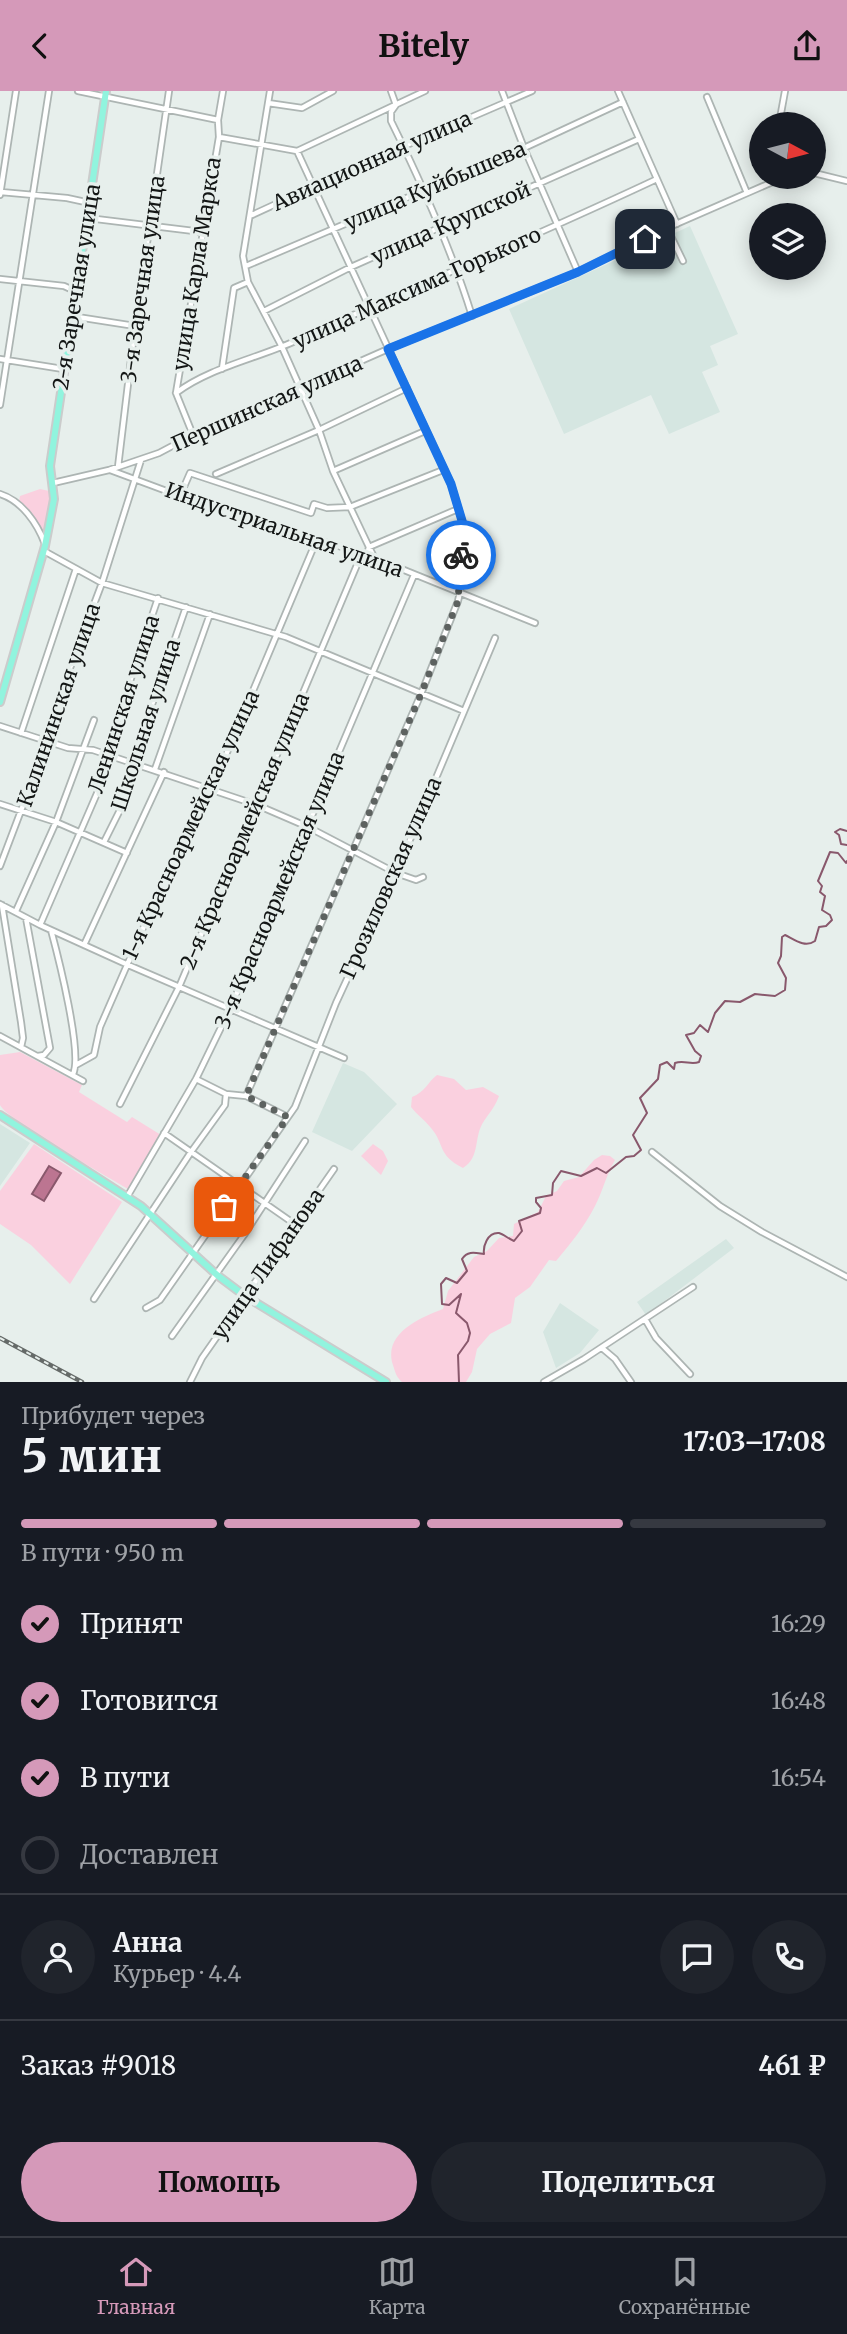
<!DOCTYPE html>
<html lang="ru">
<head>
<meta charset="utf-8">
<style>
  body { margin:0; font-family:Merriweather,serif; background:#20242c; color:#f1f3f6; height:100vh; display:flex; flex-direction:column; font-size:26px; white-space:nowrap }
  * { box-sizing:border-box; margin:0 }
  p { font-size:23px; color:#9ea1a6 }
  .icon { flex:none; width:38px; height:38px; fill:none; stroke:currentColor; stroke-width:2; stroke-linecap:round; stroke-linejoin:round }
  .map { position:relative; height:1291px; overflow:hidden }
  .side { display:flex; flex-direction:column; background:#171b24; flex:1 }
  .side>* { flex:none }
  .needle { width:46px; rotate:97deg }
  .fabs { position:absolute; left:749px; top:21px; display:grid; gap:14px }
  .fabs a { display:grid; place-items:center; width:77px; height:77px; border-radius:50%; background:#171b24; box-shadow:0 4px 18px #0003; font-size:35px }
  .pin { position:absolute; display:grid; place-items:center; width:60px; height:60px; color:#fff; margin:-30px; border-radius:14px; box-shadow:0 4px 10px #0006 }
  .courier { position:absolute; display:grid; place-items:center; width:70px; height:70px; margin:-35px; border:5px solid #1a73e8; border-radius:50%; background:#fff; color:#222; box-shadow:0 2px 9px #0007 }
  .headline em { font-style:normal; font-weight:700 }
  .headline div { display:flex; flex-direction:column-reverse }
  .headline { display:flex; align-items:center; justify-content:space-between; height:119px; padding:0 21px }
  h1 { font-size:46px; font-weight:700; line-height:52px }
  .bar { display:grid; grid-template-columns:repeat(4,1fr); gap:10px 7px; align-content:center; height:84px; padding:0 21px }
  .bar i { height:9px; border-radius:5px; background:#363941 }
  .bar .selected { background:#d599b9 }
  .bar p { grid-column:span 4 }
  .line { display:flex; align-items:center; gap:18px; padding:0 21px; border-top:2px solid #363941 }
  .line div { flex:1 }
  .round { display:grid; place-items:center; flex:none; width:74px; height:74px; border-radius:37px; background:#20242c }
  ol { padding:0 21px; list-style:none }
  li { display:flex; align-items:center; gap:21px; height:77px }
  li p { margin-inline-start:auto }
  li .icon { padding:7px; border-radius:50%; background:#d599b9; color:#111; stroke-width:4 }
  li:last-child { color:#9ea1a6 }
  li i { width:38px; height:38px; border:4px solid #363941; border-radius:50% }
  .action { display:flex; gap:14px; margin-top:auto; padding:14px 21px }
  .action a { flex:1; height:80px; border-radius:42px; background:#d599b9; color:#111; font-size:28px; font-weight:700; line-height:80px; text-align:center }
  .action a+a { background:#20242c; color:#f1f3f6 }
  header { display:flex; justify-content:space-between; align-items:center; height:91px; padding:0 21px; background:#d599b9; color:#111; font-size:32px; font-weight:700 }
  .tab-bar { display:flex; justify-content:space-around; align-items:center; height:98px; border-top:2px solid #363941; background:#171b24; font-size:19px; color:#9ea1a6 }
  .tab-bar a { display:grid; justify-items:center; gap:4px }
  .tab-bar .selected { color:#d599b9 }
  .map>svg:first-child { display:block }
</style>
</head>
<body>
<header><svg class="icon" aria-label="back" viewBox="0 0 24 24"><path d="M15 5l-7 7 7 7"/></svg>Bitely<svg class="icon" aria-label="share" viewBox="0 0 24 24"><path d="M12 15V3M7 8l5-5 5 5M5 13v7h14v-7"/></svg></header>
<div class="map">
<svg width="847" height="1291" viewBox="0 0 847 1291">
  <rect width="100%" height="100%" fill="#e7efec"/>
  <path fill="#d5e6e1" d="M690 135 738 243 710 255 718 274 702 281 720 321 669 343 651 304 564 343 509 218Z
    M343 972 364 981 397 1013 352 1060 312 1041Z
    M0 1033 30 1052 0 1095Z
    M726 1148 734 1157 646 1224 637 1211Z
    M560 1212 599 1239 580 1262 556 1277 543 1241Z"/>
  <path fill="#fad0df" d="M40 398 49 400 51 403 44 441 40 439 19 410 20 405Z
    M20 961 82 994 79 1001 127 1031 132 1026 161 1044 128 1098C105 1084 9 1031 0 1014V964Z
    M437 984 454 988 466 999 483 996 499 1005C495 1016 490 1021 484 1030 473 1046 481 1066 463 1077 437 1064 445 1053 431 1037 425 1029 417 1024 411 1016L412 1006C425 1001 427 992 437 984Z
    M34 1053 122 1111 70 1193 31 1154 0 1133V1100Z
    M373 1053 383 1060 388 1070 381 1084 361 1065Z
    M602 1064 610 1065 615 1069C606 1084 603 1100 595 1115 584 1136 571 1152 556 1170L549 1169 530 1196 515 1207 511 1232 490 1243 477 1258 472 1281 466 1291H402C395 1285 395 1279 392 1271 385 1241 422 1226 443 1218L448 1200 474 1166 487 1160 499 1147 513 1145 514 1133 538 1121 546 1105 557 1100 564 1090 579 1086 594 1069Z"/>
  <path fill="#bc7591" stroke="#89586c" stroke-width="2" d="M49 1075 61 1082 44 1110 32 1103Z"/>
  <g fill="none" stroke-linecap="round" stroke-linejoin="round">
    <path stroke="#89586c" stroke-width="2" d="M847 740 840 738 835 741 839 744 841 753 847 754
      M459 1291 458 1264 468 1250 470 1242 467 1232 456 1222 461 1203 449 1214 442 1213 441 1193 446 1187 457 1192 467 1180 462 1168C468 1159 476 1162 484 1163 483 1156 487 1141 499 1142 503 1143 509 1148 514 1150L522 1140 519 1130 540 1122 541 1117 536 1111V1107L552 1104 553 1092 561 1080 581 1085 597 1077 606 1082 626 1066 634 1065 641 1059 633 1044 647 1022 640 1007 658 988 660 974 667 971 674 978 675 972C684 969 691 974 699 971L701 965 695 960 686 944 694 942 700 934 708 941 715 922 725 910 740 911 755 903 775 905 785 899 786 887 778 872 781 865 782 846 785 844C795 849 805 857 815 850L819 836 826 835 832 829 830 824 822 819 825 805 820 801 822 795 818 790 830 761 838 762 846 772 847 770"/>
    <defs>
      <path id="minor" d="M78 0 218 29
        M270 0 243 165 248 191 282 256 319 339 333 380 369 456 367 464
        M391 0 396 14 391 21V30C422 93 451 157 472 225
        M502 0 524 57 578 181
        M618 0 677 133
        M707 6 747 102
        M268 12 302 17 333 0
        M779 33 785 0
        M219 46 297 60
        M297 60 425 0
        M814 82 847 90
        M1 101 67 107 90 112
        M0 104 16 0
        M252 124 365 72 532 0
        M88 127 202 141
        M667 137 683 170
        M246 175 524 57 623 11
        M0 188 64 195 75 200
        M264 220 351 176 639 48
        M71 225 135 235
        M0 268 63 278
        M222 278 234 197 248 191
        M176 302C209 277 255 268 293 251 414 196 536 145 657 88
        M0 314 49 0
        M193 344 176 302 219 46 218 29 223 0
        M118 376 135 235 169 0
        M110 379 180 405 367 464 535 532
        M333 380 425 340
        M216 383 319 339 407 297
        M53 392 109 379 159 362 193 344 388 258 578 181 667 137 784 86
        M0 403C22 410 37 432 45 453
        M180 405 190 382 311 422 314 413 327 417 350 416 443 379
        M44 460 102 492 286 546 464 620
        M374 466 369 456 458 418
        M0 635 68 657 93 659 257 714 308 736 396 782 416 789 423 786
        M21 642 76 478
        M155 678 210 523
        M0 713 56 731 127 762
        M104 751 129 701 147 628 186 516
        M0 775 47 651 70 577 102 492 141 369
        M0 813 40 834 126 873 344 967
        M2 814 21 931 23 947 21 956
        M16 820 56 731 94 629
        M26 827 50 957 44 964 38 965
        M40 834 111 670 118 626 158 507
        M51 839C58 865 83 963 73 983
        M84 854 164 681
        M0 945 83 990
        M76 974 94 964 100 936 162 794 170 784 212 697 317 448
        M196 988 226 1003 246 1005 288 1026
        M246 1005 421 603 458 510 460 501 463 433 451 393 297 60
        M120 1013 179 896 362 462
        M164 1042 296 1134
        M652 1061 720 1115 762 1141 847 1186
        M127 1106 196 988 230 918 414 484
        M94 1208 191 1061 225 1014 226 1003
        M146 1217 160 1209 295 1016 336 912 396 782 495 547
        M645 1228 656 1247 690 1283
        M172 1245 244 1144 305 1050
        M602 1257 615 1268 631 1291
        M190 1291 202 1267 334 1078
        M544 1291 584 1268 693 1196"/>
      <path id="major" d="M0 611 45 455 54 408 50 375 106 0
        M0 1024 141 1115 217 1184 245 1205 386 1291"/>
    </defs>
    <use href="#minor" stroke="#adb5b3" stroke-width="8"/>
    <use href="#major" stroke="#cbcccc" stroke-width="10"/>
    <use href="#minor" stroke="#fff" stroke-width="4.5"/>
    <use href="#major" stroke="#91f4de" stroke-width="6"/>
    <defs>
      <path id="rail" d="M0 1247 82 1291"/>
    </defs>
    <use href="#rail" stroke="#656a68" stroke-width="4.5"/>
    <use href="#rail" stroke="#e7efec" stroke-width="2" stroke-dasharray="5" stroke-linecap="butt"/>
  </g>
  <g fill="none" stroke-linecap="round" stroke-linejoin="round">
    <path stroke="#5d6260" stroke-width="7" stroke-dasharray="0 12.6" d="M224 1116 288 1026 246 1005 421 603 458 510 461 464"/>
    <path stroke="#1a73e8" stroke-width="9" d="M461 464 463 433 451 393 388 258 578 181 645 148"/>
  </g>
  <g text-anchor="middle" stroke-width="7" stroke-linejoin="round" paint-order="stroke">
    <g font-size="21" fill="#131615" stroke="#e7efec">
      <text transform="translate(372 70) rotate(-24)" y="7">Авиационная улица</text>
      <text transform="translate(435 95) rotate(-23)" y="7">улица Куйбышева</text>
      <text transform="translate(451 132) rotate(-24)" y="7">улица Крупской</text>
      <text transform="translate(197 173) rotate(-81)" y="7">улица Карла Маркса</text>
      <text transform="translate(143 188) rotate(-82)" y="7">3-я Заречная улица</text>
      <text transform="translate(77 196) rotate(-81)" y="7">2-я Заречная улица</text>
      <text transform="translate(417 197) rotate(-24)" y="7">улица Максима Горького</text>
      <text transform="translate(267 313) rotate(-24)" y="7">Першинская улица</text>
      <text transform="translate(284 439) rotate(19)" y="7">Индустриальная улица</text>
      <text transform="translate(124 613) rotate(-72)" y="7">Ленинская улица</text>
      <text transform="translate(59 614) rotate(-71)" y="7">Калининская улица</text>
      <text transform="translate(146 634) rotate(-72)" y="7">Школьная улица</text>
      <text transform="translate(191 734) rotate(-65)" y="7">1-я Красноармейская улица</text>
      <text transform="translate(245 740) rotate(-67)" y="7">2-я Красноармейская улица</text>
      <text transform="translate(391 787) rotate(-66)" y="7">Грозиловская улица</text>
      <text transform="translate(280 799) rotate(-67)" y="7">3-я Красноармейская улица</text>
      <text transform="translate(268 1173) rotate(-55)" y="7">улица Лифанова</text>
    </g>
  </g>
</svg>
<div class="fabs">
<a><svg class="needle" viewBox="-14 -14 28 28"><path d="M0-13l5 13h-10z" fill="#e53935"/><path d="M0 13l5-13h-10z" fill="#9ea1a6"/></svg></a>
<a><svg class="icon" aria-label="layers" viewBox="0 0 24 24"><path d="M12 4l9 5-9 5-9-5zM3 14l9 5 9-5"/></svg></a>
</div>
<div class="pin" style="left:224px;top:1116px;background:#ea580c"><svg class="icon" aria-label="bag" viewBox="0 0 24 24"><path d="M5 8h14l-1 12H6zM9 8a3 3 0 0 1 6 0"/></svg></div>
<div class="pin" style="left:645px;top:148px;background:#1f2937"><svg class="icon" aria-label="home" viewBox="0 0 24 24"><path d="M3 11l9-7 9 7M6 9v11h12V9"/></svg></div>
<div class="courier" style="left:461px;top:464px"><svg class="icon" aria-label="bike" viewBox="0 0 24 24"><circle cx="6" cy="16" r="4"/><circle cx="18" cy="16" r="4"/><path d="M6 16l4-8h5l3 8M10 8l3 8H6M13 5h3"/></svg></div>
</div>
<section class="side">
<div class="headline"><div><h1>5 мин</h1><p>Прибудет через</p></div><em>17:03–17:08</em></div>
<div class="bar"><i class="selected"></i><i class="selected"></i><i class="selected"></i><i></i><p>В пути · 950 m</p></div>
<ol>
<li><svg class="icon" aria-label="check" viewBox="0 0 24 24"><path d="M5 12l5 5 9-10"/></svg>Принят<p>16:29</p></li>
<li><svg class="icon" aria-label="check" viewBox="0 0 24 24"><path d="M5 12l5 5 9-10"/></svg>Готовится<p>16:48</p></li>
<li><svg class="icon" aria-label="check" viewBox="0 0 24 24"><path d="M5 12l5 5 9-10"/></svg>В пути<p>16:54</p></li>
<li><i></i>Доставлен</li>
</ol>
<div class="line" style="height:126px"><a class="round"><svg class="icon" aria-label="person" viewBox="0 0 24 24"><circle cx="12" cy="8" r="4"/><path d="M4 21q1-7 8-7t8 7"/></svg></a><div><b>Анна</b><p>Курьер · 4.4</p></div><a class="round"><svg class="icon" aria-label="chat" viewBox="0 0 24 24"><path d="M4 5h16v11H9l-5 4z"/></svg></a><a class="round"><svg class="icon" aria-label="phone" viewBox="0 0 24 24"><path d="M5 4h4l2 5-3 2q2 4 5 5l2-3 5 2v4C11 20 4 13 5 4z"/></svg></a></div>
<div class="line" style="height:91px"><div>Заказ #9018</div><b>461 ₽</b></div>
<div class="action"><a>Помощь</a><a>Поделиться</a></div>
</section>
<nav class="tab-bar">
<a class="selected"><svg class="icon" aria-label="home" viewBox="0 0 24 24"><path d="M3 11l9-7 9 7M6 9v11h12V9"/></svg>Главная</a>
<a><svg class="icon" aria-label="map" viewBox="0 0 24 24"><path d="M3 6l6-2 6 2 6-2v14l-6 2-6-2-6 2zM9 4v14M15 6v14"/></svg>Карта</a>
<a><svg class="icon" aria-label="saved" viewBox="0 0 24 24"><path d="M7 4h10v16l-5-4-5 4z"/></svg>Сохранённые</a>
</nav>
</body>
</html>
